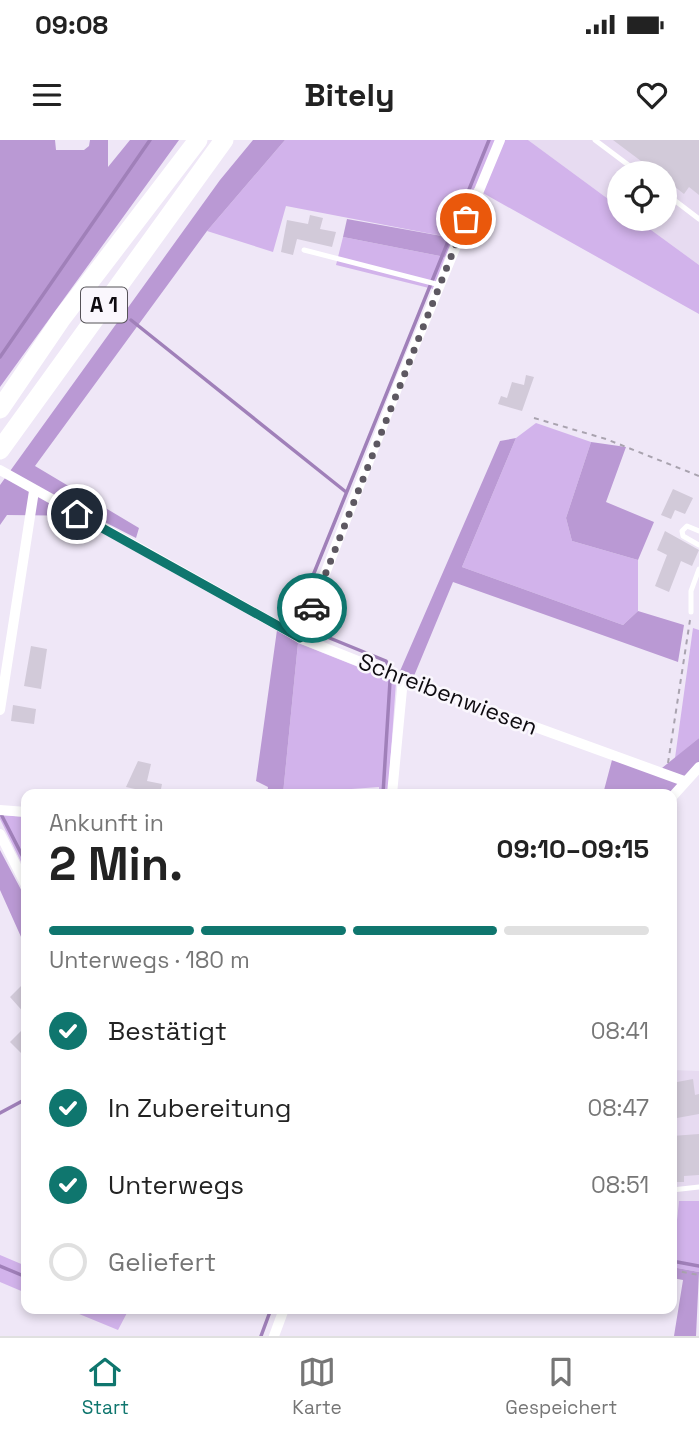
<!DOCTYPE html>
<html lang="de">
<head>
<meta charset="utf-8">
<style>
  body { margin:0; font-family:"Space Grotesk",sans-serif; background:#f2f2f2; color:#222; height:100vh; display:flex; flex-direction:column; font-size:26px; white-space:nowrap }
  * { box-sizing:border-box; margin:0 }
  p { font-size:23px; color:#767676 }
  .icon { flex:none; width:38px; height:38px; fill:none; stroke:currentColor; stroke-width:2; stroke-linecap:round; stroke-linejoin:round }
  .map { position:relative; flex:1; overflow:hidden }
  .details { position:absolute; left:21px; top:649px; width:656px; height:525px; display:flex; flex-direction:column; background:#fff; border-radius:14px; box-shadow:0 4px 10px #0003 }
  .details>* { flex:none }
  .buttons { position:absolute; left:607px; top:21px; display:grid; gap:14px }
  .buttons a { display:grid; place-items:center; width:70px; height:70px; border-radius:50%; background:#fff; box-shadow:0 4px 10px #0003; font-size:35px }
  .pin { position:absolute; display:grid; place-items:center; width:60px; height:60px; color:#fff; margin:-30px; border:4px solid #fff; border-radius:50%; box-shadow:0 2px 7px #0007 }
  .courier { position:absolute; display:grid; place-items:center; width:70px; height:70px; margin:-35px; border:5px solid #0f766e; border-radius:50%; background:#fff; color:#222; box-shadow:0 2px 9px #0007 }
  .head em { font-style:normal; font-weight:600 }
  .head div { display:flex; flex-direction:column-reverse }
  .head { display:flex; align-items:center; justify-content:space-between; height:119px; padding:0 28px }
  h1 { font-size:46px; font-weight:600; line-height:52px }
  .bar { display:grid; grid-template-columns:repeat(4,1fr); gap:10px 7px; align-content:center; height:84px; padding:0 28px }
  .bar i { height:9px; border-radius:5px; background:#e0e0e0 }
  .bar .current { background:#0f766e }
  .bar p { grid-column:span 4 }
  ol { padding:0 28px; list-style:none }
  li { display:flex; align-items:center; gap:21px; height:77px }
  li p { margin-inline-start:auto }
  li .icon { padding:7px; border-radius:50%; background:#0f766e; color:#fff; stroke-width:4 }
  li:last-child { color:#767676 }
  li i { width:38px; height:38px; border:4px solid #e0e0e0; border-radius:50% }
  .status { display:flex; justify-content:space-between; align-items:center; height:49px; padding:0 35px; background:#fff; direction:ltr }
  .status svg { height:19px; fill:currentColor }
  header { display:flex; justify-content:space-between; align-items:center; height:91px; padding:0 28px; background:#fff; font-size:32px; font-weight:600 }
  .tabs { display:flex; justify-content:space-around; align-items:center; height:98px; border-top:2px solid #e0e0e0; background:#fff; font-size:19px; color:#767676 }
  .tabs a { display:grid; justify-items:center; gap:4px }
  .tabs .current { color:#0f766e }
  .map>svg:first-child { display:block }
</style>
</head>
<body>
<div class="status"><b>09:08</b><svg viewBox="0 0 49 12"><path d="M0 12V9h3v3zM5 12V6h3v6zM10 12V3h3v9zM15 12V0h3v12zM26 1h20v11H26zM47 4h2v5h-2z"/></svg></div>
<header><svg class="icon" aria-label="menu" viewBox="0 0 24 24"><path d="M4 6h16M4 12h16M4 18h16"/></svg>Bitely<svg class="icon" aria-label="heart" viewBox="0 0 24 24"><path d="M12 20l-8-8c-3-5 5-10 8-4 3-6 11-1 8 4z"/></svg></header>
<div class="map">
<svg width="699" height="1196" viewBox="0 0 699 1196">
  <rect width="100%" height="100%" fill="#efe7f7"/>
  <path fill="#e7dbf1" d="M528 0H699V125L636 79H665V33H620L619 67Z
    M672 930 699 931V1061L679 1062 672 1112Z"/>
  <path fill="#d2b3eb" d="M285 0H528L619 67 620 79H636L699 125V174L474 48 453 98 286 66 273 112 207 91Z
    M343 97 445 117 433 149 336 125Z
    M536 283 591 302 566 378 572 401 638 420V471L623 485 462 427 516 298Z
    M693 488 699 490V598L675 618Z
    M298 503 396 542 388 654H379V647L283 654Z
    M0 675 26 677V732L0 679Z
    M679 1061H699V1132L672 1127Z
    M0 1115 26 1126V1153L0 1142Z
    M67 1169H129L118 1190Z"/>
  <path fill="#ba99d4" d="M0 0H55L56 10H84L89 6 90 0H108V27L130 0H179L0 247Z
    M253 0H285L207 91 35 326 139 388 136 398 93 376 7 375 0 385V345L220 40Z
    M347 79 453 98 445 117 343 97Z
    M516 298 462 427 623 485 638 471 684 485 678 522 453 442 414 536 400 531 500 301Z
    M591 302 626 307 606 362 654 382 638 420 572 401 566 378Z
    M277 490 298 503 283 654H267L268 647 256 641Z
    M699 598V622L670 654H603L612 620 662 628Z
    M0 710 26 759V808L0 750Z
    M672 1127 699 1132 696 1196H674L683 1140 672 1138Z"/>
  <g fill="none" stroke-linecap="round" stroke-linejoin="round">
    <path stroke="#a080b9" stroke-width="3.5" d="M131 180 346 352
      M0 217 150 0
      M297 485 295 480 489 0
      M310 490 386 521 390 528
      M383 654 390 541
      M2 676 26 723
      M0 973 26 959
      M672 1121 699 1126
      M0 1126 26 1137
      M107 1169 113 1172 115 1169
      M261 1196 271 1169"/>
  </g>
  <path fill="#d2cad9" d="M613 0H699V55L689 47 684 54 665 39V33H657Z
    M310 75 323 78 320 89 336 92 332 107 297 99 293 115 281 112 287 80 308 84Z
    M526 235 534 237 522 271 498 264 501 256 507 258 512 242 524 245Z
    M673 349 693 358 685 374 675 370 671 379 661 375Z
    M665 391 699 410 692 426 681 421 669 452 655 446 667 415 657 410Z
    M31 506 47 509 41 549 24 546Z
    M13 565 36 569 34 584 11 581Z
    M138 621 151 624 147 641 162 644 160 654H144V651L126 647Z
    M22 845 26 850V875L10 857Z
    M26 886V918L10 902Z
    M693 939 695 955 699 954V974L677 978 672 943Z
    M699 994V1035L684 1036V1042H672V996Z"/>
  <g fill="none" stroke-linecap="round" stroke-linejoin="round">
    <path stroke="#a9a3af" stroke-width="2" stroke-dasharray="5 5" stroke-linecap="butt" d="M534 278 606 299 699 336
      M668 623 690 480
      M672 1130 699 1135"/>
    <path stroke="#fff" stroke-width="5" d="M595 0 639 33
      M665 53 699 79
      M304 110 440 145
      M699 391 687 386 682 391 683 396 699 405
      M691 472V451L699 429
      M672 1050 699 1047"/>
    <path stroke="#fff" stroke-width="10" d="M0 330 300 498 403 539 684 641
      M300 498 398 246 500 0
      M0 570 34 351
      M392 654 403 539
      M672 657 699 627
      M0 670 26 672
      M0 694 26 745
      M274 1196 284 1169"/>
    <path stroke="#fff" stroke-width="19" d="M0 269 62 178 198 0
      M0 310 224 0"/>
  </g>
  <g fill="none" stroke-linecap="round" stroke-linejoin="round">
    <path stroke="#5d5861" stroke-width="7" stroke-dasharray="0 12.6" d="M312 468 466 79"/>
    <path stroke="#0f766e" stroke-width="9" d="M77 374 300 498 312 468"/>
  </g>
  <g text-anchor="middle" stroke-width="5" stroke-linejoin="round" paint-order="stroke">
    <rect fill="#faf7fd" stroke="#555257" stroke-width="2" x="81" y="147.5" width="46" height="35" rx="5"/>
    <g font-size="21" font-weight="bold" fill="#0e0b10">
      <text x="104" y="172">A 1</text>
    </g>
    <g font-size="23" fill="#0e0b10" stroke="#faf7fd">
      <text transform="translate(448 554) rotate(21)" y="8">Schreibenwiesen</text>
    </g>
  </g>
</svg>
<div class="buttons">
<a><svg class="icon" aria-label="locate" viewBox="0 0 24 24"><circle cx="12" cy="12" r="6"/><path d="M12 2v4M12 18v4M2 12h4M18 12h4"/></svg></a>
</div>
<div class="pin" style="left:466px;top:79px;background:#ea580c"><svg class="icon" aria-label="bag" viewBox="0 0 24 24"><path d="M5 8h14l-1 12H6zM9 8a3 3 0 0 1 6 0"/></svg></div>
<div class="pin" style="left:77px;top:374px;background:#1f2937"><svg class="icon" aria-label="home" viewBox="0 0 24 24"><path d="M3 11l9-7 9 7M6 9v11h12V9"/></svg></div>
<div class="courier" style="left:312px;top:468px"><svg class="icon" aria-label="car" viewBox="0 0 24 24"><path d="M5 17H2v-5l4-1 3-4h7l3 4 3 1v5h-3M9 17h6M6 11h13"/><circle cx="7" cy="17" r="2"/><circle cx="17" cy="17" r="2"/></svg></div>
<section class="details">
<div class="head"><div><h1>2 Min.</h1><p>Ankunft in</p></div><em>09:10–09:15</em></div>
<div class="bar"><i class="current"></i><i class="current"></i><i class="current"></i><i></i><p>Unterwegs · 180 m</p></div>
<ol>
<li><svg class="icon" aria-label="check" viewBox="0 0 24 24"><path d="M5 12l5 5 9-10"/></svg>Bestätigt<p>08:41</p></li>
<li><svg class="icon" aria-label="check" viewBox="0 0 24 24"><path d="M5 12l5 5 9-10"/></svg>In Zubereitung<p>08:47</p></li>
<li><svg class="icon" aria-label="check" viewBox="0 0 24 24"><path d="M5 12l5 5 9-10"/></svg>Unterwegs<p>08:51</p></li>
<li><i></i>Geliefert</li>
</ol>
</section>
</div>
<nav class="tabs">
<a class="current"><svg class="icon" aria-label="home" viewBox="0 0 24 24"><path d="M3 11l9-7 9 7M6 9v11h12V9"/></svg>Start</a>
<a><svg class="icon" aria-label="map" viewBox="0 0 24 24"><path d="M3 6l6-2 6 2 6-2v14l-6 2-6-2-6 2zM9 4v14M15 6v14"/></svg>Karte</a>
<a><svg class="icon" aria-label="saved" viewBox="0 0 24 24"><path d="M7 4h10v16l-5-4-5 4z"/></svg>Gespeichert</a>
</nav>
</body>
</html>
